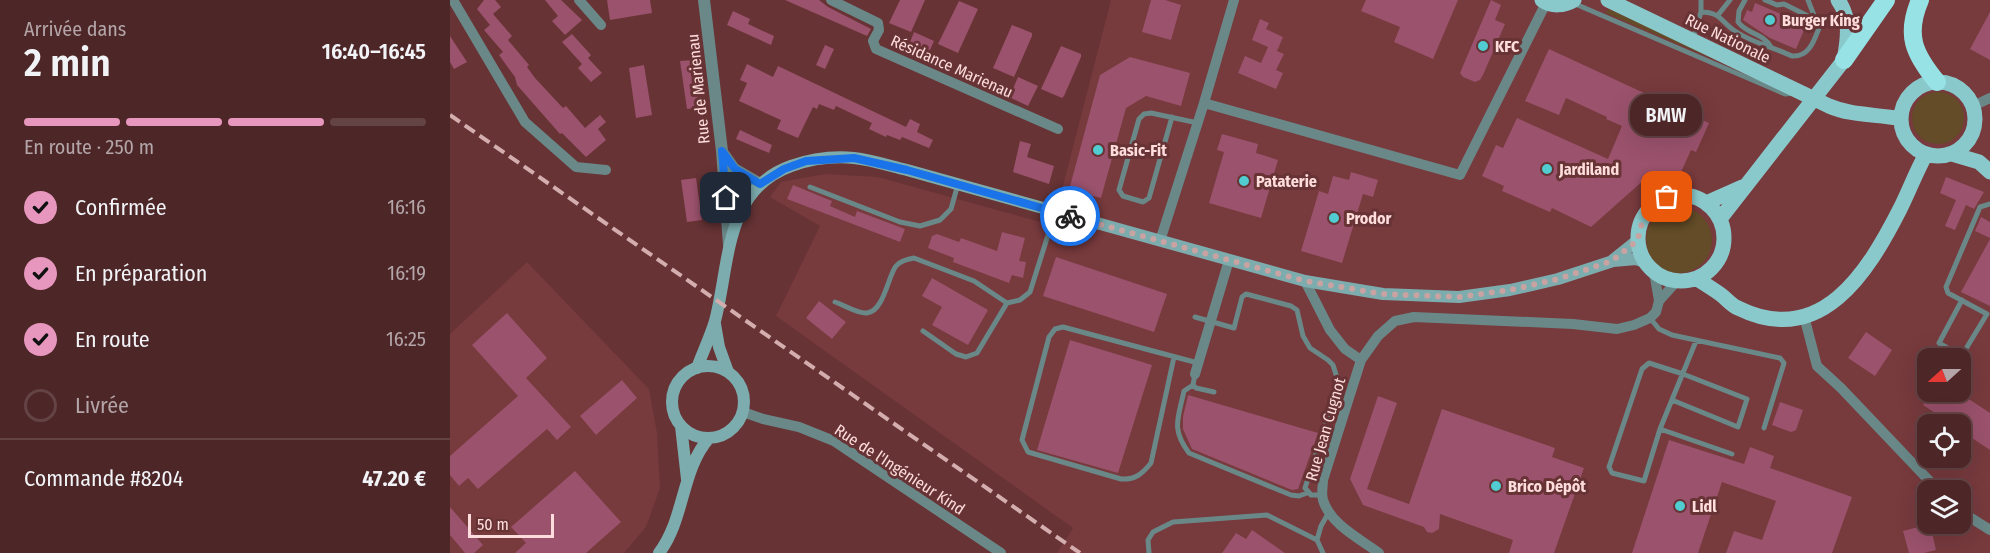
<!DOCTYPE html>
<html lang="fr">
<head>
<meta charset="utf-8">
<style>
  body { margin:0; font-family:"Fira Sans Condensed",sans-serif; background:#542e30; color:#f1f3f6; height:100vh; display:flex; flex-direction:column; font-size:22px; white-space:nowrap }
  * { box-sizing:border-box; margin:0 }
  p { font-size:20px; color:#b3a5a8 }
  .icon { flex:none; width:33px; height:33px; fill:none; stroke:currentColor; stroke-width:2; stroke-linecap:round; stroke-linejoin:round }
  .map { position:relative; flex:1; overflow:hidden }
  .drawer { display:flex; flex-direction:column; background:#4d2628; width:450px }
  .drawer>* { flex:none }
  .needle { width:39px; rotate:249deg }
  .fabs { position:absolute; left:1467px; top:348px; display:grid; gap:12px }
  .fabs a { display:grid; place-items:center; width:54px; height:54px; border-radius:12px; background:#4d2628; box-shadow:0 6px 24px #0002,0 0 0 2px #644345; font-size:30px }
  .scale { position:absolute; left:18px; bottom:15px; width:86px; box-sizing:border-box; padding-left:6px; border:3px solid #fedddc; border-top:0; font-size:16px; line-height:21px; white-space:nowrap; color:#fedddc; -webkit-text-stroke:4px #673335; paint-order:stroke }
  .pin { position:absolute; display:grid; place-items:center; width:51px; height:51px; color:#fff; margin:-26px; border-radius:12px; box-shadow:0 3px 9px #0006 }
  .courier { position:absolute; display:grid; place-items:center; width:60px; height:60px; margin:-30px; border:4px solid #1a73e8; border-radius:50%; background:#fff; color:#222; box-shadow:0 2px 8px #0007 }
  .bubble { position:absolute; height:42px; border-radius:18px; background:#4d2628; box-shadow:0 6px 24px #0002,0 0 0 2px #644345; font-size:20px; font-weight:600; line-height:42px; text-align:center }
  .head em { font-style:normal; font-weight:600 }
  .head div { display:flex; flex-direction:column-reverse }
  .head { display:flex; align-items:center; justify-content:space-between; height:102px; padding:0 24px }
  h1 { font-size:39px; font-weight:600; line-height:45px }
  .bar { display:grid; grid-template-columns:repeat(4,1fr); gap:9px 6px; align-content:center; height:72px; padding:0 24px }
  .bar i { height:8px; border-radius:4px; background:#644345 }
  .bar .active { background:#e797bd }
  .bar p { grid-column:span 4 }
  .line { display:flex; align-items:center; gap:15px; padding:0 24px; border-top:2px solid #644345 }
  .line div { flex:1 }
  ol { padding:0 24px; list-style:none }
  li { display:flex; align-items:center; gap:18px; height:66px }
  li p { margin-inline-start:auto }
  li .icon { padding:6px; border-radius:50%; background:#e797bd; color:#111; stroke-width:4 }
  li:last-child { color:#b3a5a8 }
  li i { width:33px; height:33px; border:3px solid #644345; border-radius:50% }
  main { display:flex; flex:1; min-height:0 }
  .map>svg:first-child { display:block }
</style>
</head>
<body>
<main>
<section class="drawer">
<div class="head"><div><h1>2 min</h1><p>Arrivée dans</p></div><em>16:40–16:45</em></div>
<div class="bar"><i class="active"></i><i class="active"></i><i class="active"></i><i></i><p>En route · 250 m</p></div>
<ol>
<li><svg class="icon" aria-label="check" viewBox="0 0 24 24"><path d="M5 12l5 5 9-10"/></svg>Confirmée<p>16:16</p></li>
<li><svg class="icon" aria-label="check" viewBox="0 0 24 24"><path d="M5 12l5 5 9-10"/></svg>En préparation<p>16:19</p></li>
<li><svg class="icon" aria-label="check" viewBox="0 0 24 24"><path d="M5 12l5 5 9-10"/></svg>En route<p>16:25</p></li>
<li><i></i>Livrée</li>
</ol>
<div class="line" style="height:78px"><div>Commande #8204</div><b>47.20 €</b></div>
</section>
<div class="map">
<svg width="1540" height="553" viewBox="0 0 1540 553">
  <rect width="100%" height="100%" fill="#673335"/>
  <path fill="#773a3d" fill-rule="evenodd" d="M661 0H1540V553H607L623 528 326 316 370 226 320 197 331 182 375 174 428 177 598 224 609 201ZM1478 358H1510V392H1478ZM1478 424H1510V458H1478ZM1478 490H1510V524H1478Z
    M77 262 199 389 207 433 210 488 196 527 174 553H0V334Z"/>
  <path fill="#634c27" d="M1158 9 1274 59 1273 63 1156 13Z
    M1462 118a26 26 0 1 1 52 0a26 26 0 1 1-52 0Z
    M1196 240a33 33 0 1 1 66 0a33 33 0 1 1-66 0Z"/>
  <path fill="#9b526c" d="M34 0H45L51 7 43 14 62 36 58 40 79 65 77 67 85 78 113 108 116 106 135 128 150 115 156 122 148 129 156 140 136 157 112 133 110 134 67 85 65 77 49 55 53 52 34 30 40 25 27 9Z
    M95 0H111L132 20 115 35 102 21 108 16Z
    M157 0H200L202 13 160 20Z
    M335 0H369L378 7 421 29 417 36Z
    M450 0H475L461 32 439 23Z
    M701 0H715L731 5 721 40 692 32Z
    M916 0H1008L983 59 944 42 950 27 911 11Z
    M1041 0 1051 5 1045 20 1055 24 1033 75 1030 80 1025 82 1013 77 1010 73Z
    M509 1 528 9 508 53 488 44Z
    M1305 3 1343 19 1341 24 1354 30 1346 49 1320 38 1293 20 1297 10 1302 12Z
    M283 11 300 19 298 24 324 36 321 45 277 25Z
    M1540 12V60L1520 49Z
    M810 19 819 23 816 29 833 37 827 51 834 54 826 70 833 73 826 89 788 73 795 56 811 63 818 47 802 40Z
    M562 25 582 33V36L564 77 543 68Z
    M464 32 484 41 475 61 457 54 460 47H458Z
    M122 34 141 55 138 58 152 73 141 82 128 68 132 64 112 42Z
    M0 36 17 62 4 69 0 62Z
    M375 45 384 49 375 69 366 65Z
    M611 46 631 54V57L614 96 612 98 591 89Z
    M1099 49 1259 123 1246 152 1241 150 1227 181 1204 171 1141 227 1102 208 1100 212 1052 191 1054 186 1032 176 1046 145 1053 148 1067 118 1158 159 1172 126 1156 119 1157 117 1116 98 1109 115 1075 101Z
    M680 57 740 73 731 106 696 96 676 108 651 198 619 190 650 75Z
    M245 60 251 107 237 109 230 61Z
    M297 64 323 77 328 66 456 127 460 119 470 124 467 132 483 140 479 148 452 137 450 140 437 135 436 137 419 129 422 123 386 106 384 110 369 104 367 109 363 107 348 138 327 129 331 120 289 101 297 83 290 80Z
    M194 65 202 115 186 118 179 68Z
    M568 77 588 86 578 106 561 98 564 92 562 91Z
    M290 130 322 145 319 153 286 139Z
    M772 134 808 144 806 153 828 160 811 218 759 203 774 152 767 150Z
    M570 141 581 144 577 157 604 166 599 184 563 172Z
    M901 172 928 180 923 197 913 194 892 263 851 251 869 191 878 194 883 176 899 180Z
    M1496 177 1534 192 1524 209 1516 205 1505 230 1495 226 1506 200 1490 193Z
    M246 178 252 220 237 222 231 180Z
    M343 185 382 201 380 206 405 217 407 211 455 229 450 242 337 199Z
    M1531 217 1540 222V238L1525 231Z
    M552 232 575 238 569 261 576 262 573 278 562 275 559 283 503 262 504 258 478 248 482 236 487 234 509 242 511 238 547 251Z
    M1540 239V306L1511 292Z
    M606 257 717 294 704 332 593 296Z
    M482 278 538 310 518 345 482 325 492 307 472 296Z
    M369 301 396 322 382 339 356 318Z
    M57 313 97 358 76 378 121 427 107 440 97 429 28 489 18 478 9 486 0 475V456L68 396 22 345Z
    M1416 332 1442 350 1425 376 1398 358Z
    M620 340 702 365 668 473 587 450Z
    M172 380 187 398 146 435 130 416Z
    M1481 392H1508L1540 413V450L1510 430V424H1502L1473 405Z
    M738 395 868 433 848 489 842 490 742 449 733 429V417Z
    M928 396 947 403 917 489 959 504 992 409 1105 448 1102 457 1134 468 1104 553H1059L1063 540 990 514 989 529 982 533 977 532 974 527 913 505 900 479Z
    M1330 402 1353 410 1346 430 1344 431 1341 432 1322 425Z
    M1219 440 1294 464 1300 447 1324 456 1320 468 1402 497 1382 553H1276L1284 531 1312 540 1326 501 1272 482 1248 553H1182Z
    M125 471 171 522 136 553H65L76 543 61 527Z
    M0 507 33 545 24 553H15L0 535Z
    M1480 524 1486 550 1474 553H1459L1453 531Z
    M802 530 835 553H772L786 533 796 539Z"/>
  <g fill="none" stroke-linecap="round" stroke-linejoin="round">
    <path stroke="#6a8888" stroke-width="5" d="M1295 0 1289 11 1288 22C1298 35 1312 32 1321 47
      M1315 0 1327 5 1334 4 1366 20
      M1123 3 1335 94 1344 93
      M1251 12C1272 12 1272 24 1288 33 1304 43 1325 48 1342 56 1359 57 1364 41 1369 28L1358 0
      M1268 15 1280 0
      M1243 39 1251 12V0
      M722 117 699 198 693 202 673 196 669 190 689 119 694 114 701 113 748 123
      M360 187 450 222 470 226 490 220 501 209 508 184
      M1512 300 1489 343 1504 352H1514L1537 314 1498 293 1496 287 1530 207 1540 204
      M385 302C394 305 408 314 417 313 434 311 438 276 446 266 450 261 458 259 464 258L524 281 557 303 570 300 580 292 605 213
      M745 317 784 328 792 297 796 294 841 306 847 310 853 336 860 348 878 360 883 365 889 384 855 488 861 495H872
      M1200 318 1209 329 1222 335 1330 358 1334 363 1314 428
      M473 331 506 354 516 357 527 353 557 303
      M1246 341 1210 429 1282 454
      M724 357 701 463C692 474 685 480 671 479L578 452 572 440 599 337 605 329 613 327 748 363
      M745 374 743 385 746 388 764 392
      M743 385 734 391C728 419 721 429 739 453L841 495 849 496 857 493
      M1210 429 1194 481 1162 473 1159 467 1192 369 1199 363 1233 374 1297 399 1288 427 1222 400
      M699 553 698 540 703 532 723 522 817 515 867 540
      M873 553 867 540 871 526 879 512"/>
    <path stroke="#6a8888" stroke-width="10" d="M3 0 75 122 126 167 156 170
      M129 0 151 25
      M381 0 428 23 429 30 423 41 426 49 608 129
      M754 103 1010 175 1096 3
      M1523 106 1540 98
      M710 241 754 103 784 0
      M1204 272 1209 301
      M855 281 880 330 895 349 911 360
      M1354 316 1367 366 1391 388 1488 490
      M745 374 779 260
      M293 412 313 419 349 427 384 441 551 553
      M1510 511 1540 530
      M929 553C910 539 880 524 873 500 871 494 873 486 873 480L911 360 928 336 945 321 964 317 1123 324 1167 329 1184 325 1200 318 1206 312 1209 301 1227 281"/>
    <path stroke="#6a8888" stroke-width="12" d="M254 0 272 151 279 245
      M272 152 284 169 310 184"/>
    <path stroke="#7dacae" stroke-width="12" d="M1163 260 1188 240
      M265 324 269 347 278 372
      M222 402a36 36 0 1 1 72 0a36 36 0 1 1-72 0Z
      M247 368C253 352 260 337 265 321 280 264 274 190 341 166 361 159 383 156 404 158 422 160 440 166 457 170L855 281 933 294 1009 297 1060 290 1108 279 1163 261 1186 259 1195 262
      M231 426 237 479
      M209 553C235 519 231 470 259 438"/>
    <path stroke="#8ac9cb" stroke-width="15" d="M1092 0C1102 7 1114 6 1124 0
      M1158 0 1379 106C1402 116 1427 114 1451 119
      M1451 119a37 37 0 1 1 74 0a37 37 0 1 1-74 0Z
      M1502 154 1529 162 1540 172
      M1188 238a43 43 0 1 1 86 0a43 43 0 1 1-86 0Z
      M1256 203 1292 187
      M1270 219 1394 60C1398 39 1401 18 1388 0
      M1247 279C1255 284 1263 289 1270 294 1277 299 1281 305 1288 308 1371 349 1418 272 1450 209 1459 191 1466 172 1476 154"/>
    <path stroke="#96e2e5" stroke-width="18" d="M1470 0C1455 35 1464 54 1487 82
      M1394 60 1436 0"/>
    <path stroke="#d4aeae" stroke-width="4" stroke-dasharray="12 6" stroke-linecap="butt" d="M0 115 630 553"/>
  </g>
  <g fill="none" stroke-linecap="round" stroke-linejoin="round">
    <path stroke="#c9a2a2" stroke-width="6" stroke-dasharray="0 10.8" d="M620 216 855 281 933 294 1009 297 1060 290 1108 279 1162 261 1188 240C1191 219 1198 208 1217 197"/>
    <path stroke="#1a73e8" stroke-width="8" d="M276 198 272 151 285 169 310 184 334 169 356 161 404 158 457 170 620 216"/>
  </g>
  <g fill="#51ccd1" stroke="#673335" stroke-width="2">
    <circle cx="1320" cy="20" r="6"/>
    <circle cx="1033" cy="46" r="6"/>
    <circle cx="648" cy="150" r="6"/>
    <circle cx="1097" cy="169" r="6"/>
    <circle cx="794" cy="181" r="6"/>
    <circle cx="884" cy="218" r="6"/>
    <circle cx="1046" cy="486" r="6"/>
    <circle cx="1230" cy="506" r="6"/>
  </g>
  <g text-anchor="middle" stroke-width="6" stroke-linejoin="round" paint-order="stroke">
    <g font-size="16" font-weight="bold" fill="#fedddc" stroke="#673335" text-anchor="start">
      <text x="1332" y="26">Burger King</text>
      <text x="1045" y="52">KFC</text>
      <text x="660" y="156">Basic-Fit</text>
      <text x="1109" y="175">Jardiland</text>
      <text x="806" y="187">Pataterie</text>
      <text x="896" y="224">Prodor</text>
      <text x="1058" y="492">Brico Dépôt</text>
      <text x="1242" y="512">Lidl</text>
    </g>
    <g font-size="16" fill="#fedddc" stroke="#673335">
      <text transform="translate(1278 38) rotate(26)" y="6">Rue Nationale</text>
      <text transform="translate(502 66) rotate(24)" y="6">Résidance Marienau</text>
      <text transform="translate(248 89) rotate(-96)" y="6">Rue de Marienau</text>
      <text transform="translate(875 429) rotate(-74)" y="6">Rue Jean Cugnot</text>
      <text transform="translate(450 469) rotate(33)" y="6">Rue de l'Ingénieur Kind</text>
    </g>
  </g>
</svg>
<div class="fabs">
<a><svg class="needle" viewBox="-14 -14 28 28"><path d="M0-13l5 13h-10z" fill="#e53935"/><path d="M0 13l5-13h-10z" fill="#b3a5a8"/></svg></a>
<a><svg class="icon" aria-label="locate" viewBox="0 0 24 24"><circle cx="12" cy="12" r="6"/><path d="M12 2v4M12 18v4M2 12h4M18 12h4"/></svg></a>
<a><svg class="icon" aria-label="layers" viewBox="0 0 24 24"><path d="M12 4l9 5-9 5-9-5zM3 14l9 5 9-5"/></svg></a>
</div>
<div class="scale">50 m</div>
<div class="pin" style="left:1217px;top:197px;background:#ea580c"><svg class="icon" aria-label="bag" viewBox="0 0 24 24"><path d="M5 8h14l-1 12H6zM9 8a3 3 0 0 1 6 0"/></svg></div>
<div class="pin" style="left:276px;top:198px;background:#1f2937"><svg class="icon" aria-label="home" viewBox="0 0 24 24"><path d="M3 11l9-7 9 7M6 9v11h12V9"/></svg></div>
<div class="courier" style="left:620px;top:216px"><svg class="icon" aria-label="bike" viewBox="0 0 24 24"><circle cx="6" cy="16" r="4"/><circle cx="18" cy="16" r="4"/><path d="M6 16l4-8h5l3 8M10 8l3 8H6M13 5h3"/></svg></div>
<div class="bubble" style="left:1180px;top:94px;width:72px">BMW</div>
</div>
</main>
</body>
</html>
